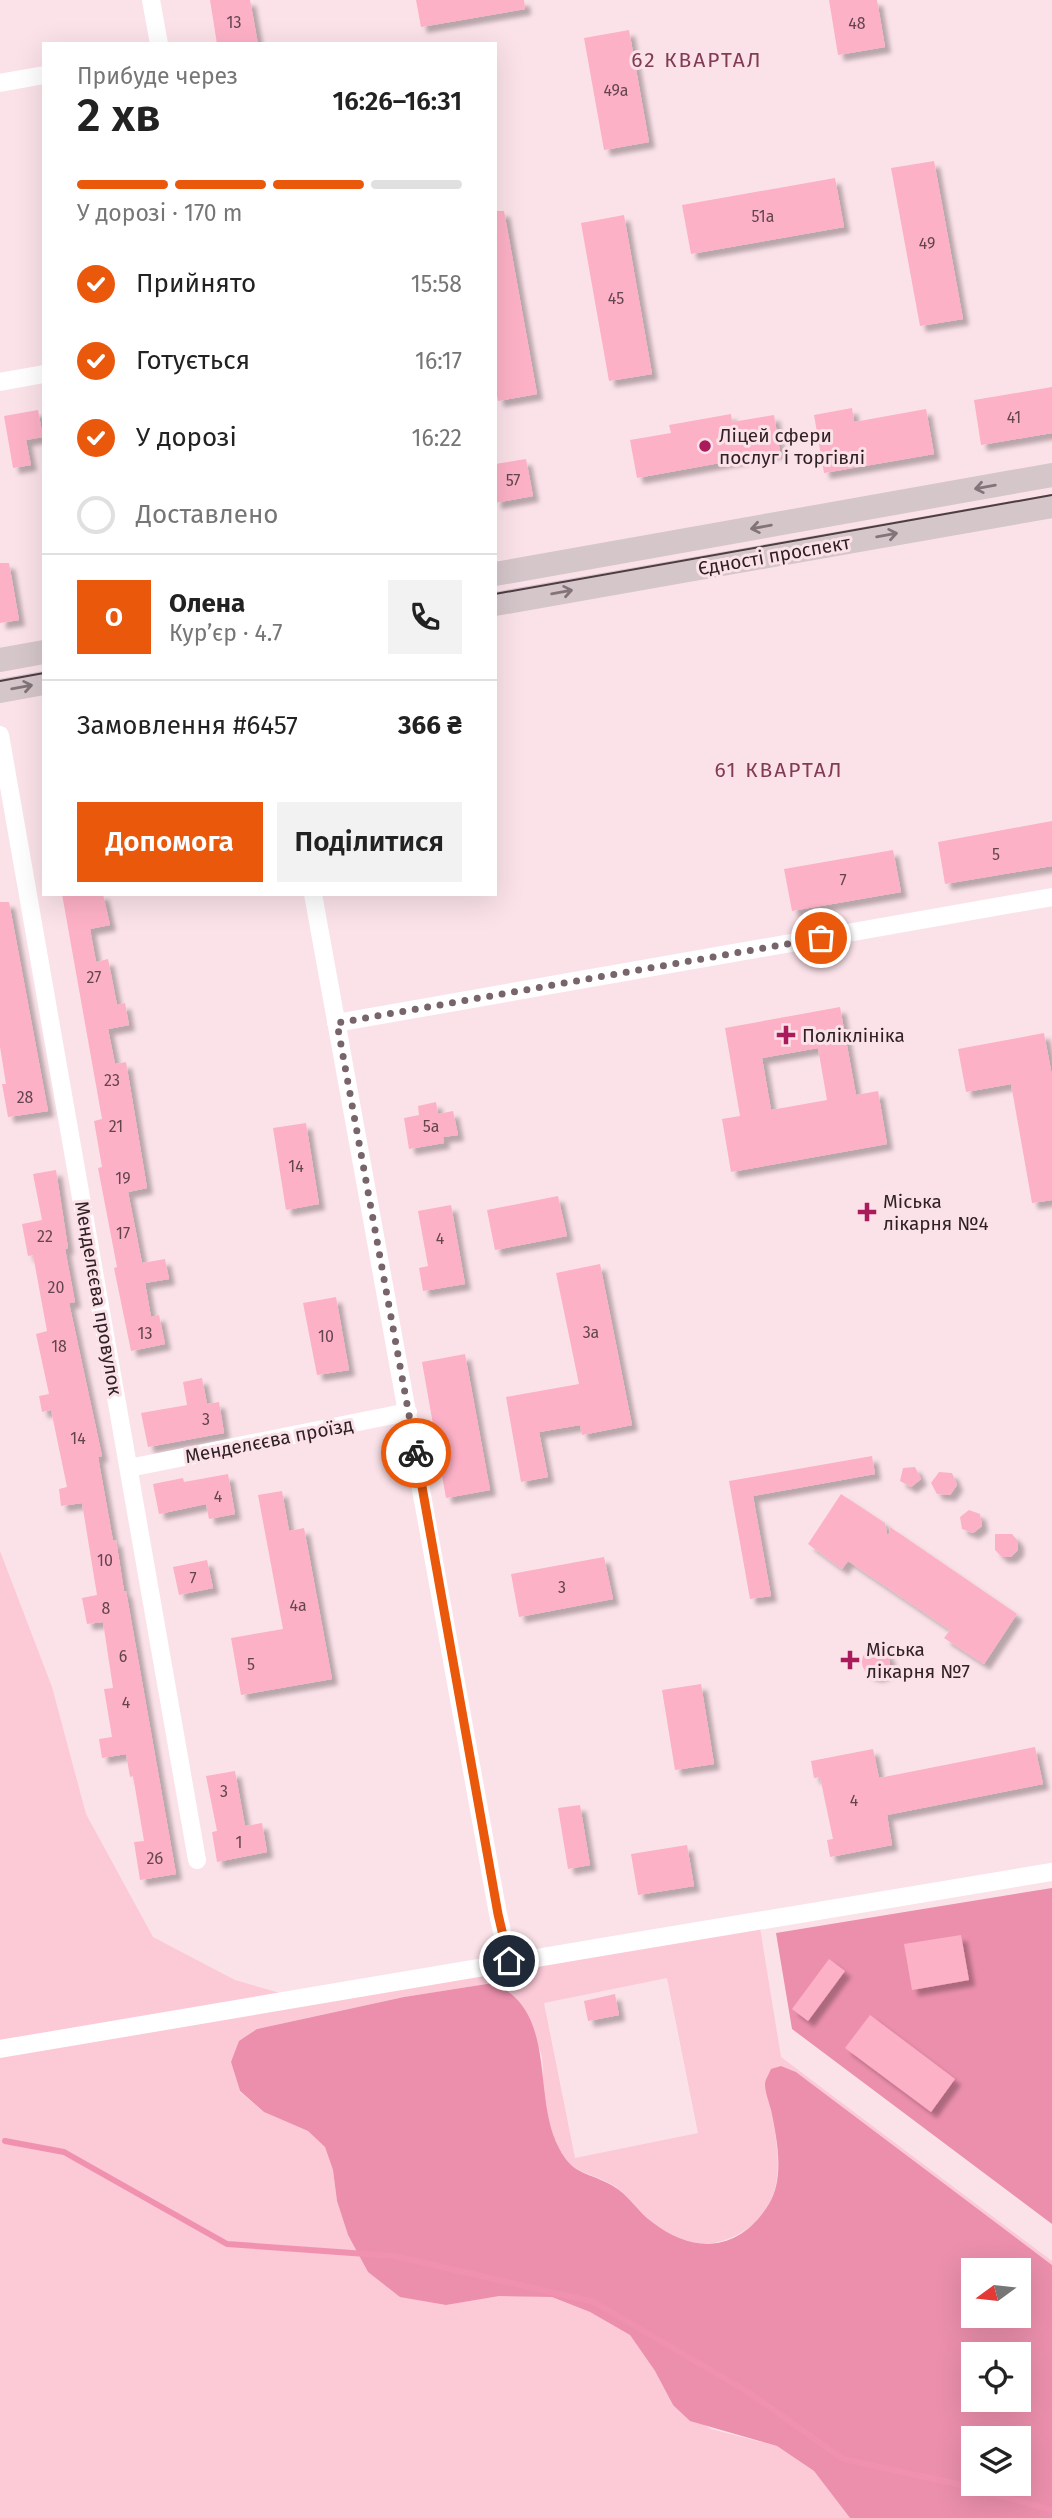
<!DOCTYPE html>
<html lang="uk">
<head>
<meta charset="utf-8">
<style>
  body { margin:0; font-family:"Fira Sans",sans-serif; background:#f2f2f2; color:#222; height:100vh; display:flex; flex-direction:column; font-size:26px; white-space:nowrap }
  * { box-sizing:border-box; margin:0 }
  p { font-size:23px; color:#767676 }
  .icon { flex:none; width:38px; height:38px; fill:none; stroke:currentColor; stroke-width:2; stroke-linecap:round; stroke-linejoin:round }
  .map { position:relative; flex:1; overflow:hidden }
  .side { position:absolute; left:42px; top:42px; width:455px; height:854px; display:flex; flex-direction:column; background:#fff; border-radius:0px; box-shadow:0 7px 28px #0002 }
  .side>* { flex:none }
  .needle { width:46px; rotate:255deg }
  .controls { position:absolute; left:961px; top:2258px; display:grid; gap:14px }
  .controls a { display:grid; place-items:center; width:70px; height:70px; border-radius:0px; background:#fff; box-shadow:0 7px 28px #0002; font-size:35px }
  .pin { position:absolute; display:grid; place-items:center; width:60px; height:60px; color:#fff; margin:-30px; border:4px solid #fff; border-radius:50%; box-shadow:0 2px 7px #0007 }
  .courier { position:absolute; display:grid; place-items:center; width:70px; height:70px; margin:-35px; border:5px solid #ea580c; border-radius:50%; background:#fff; color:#222; box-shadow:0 2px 9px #0007 }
  .summary em { font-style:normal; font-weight:600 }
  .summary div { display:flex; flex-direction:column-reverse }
  .summary { display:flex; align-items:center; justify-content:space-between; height:119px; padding:0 35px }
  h1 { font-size:46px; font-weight:600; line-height:52px }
  .bar { display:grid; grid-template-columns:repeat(4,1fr); gap:10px 7px; align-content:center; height:84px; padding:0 35px }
  .bar i { height:9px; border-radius:5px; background:#e0e0e0 }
  .bar .current { background:#ea580c }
  .bar p { grid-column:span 4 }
  .line { display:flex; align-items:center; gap:18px; padding:0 35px; border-top:2px solid #e0e0e0 }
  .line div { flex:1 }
  .round { display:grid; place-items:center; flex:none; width:74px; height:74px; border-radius:0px; background:#f2f2f2 }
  ol { padding:0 35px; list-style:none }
  li { display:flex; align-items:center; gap:21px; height:77px }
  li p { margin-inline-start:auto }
  li .icon { padding:7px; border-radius:50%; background:#ea580c; color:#fff; stroke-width:4 }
  li:last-child { color:#767676 }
  li i { width:38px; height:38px; border:4px solid #e0e0e0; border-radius:50% }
  .primary-button { display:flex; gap:14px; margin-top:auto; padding:14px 35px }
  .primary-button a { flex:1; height:80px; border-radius:0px; background:#ea580c; color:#fff; font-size:28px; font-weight:600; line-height:80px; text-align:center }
  .primary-button a+a { background:#f2f2f2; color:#222 }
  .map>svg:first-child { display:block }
</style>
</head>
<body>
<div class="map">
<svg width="1052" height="2518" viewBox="0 0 1052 2518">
  <defs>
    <filter id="shadow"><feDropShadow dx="6" dy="6" stdDeviation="2" flood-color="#0004"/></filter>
  </defs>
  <rect width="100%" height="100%" fill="#fbe2e9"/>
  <path fill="#fcc9d7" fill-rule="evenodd" d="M0 1551 52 1687 86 1814 153 1937 235 1980 297 1998 760 1928 781 2057 1052 2261V2265L796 2072 781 2066 765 2083C774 2127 795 2194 750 2227 715 2251 682 2250 650 2221 638 2210 629 2197 616 2187 592 2171 572 2177 558 2146 552 2134 547 2118 544 2106 541 2089 546 2062 539 2048 530 2028 507 2002 493 1983L404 1997 257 2029 231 2062 240 2092 264 2112 308 2131 325 2147 333 2170 337 2201 348 2235 368 2272 400 2296 446 2305 499 2295 552 2297 590 2312 630 2335 655 2371 673 2405 711 2429 777 2446 814 2471 850 2518H0ZM667 1978 698 2133 575 2158 544 2003Z"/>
  <path fill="#eb8fac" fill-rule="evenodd" d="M1052 1888V2224L792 2029 776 1933Z
    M493 1983C559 2012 531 2095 559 2148 573 2176 589 2172 613 2186 629 2195 638 2212 652 2222 694 2255 740 2252 769 2204 785 2177 777 2139 771 2110 769 2102 765 2092 765 2084 765 2080 769 2074 771 2069L781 2066 796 2072 1052 2265V2518H850L814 2471 777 2446 690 2421 673 2405 655 2371 630 2335 590 2312 552 2297 499 2296 446 2305 400 2297 368 2272 348 2235 337 2201 333 2170 325 2147 308 2131 264 2112 240 2091 231 2062 239 2041 257 2029 404 1997ZM973 2270H1018V2315H973ZM973 2354H1018V2399H973ZM973 2438H1018V2483H973Z"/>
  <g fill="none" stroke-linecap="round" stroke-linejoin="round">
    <path stroke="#f092af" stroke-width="6" d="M5 2141 64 2152 227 2244 394 2256 594 2302 748 2392 843 2459 953 2483 1052 2510"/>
  </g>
  <path fill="#fdb1c7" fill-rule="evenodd" filter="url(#shadow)" d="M210 0H250L258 44H217Z
    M416 0H524L525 9 421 27Z
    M829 0H877L885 47 838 55Z
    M629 30 649 142 604 150 584 38Z
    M934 161 963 319 920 326 891 168Z
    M835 178 844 227 691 254 682 205Z
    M495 211H504L537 394 498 401 495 387Z
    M624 215 652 374 609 381 581 223Z
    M1052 387V433L981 445 974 400Z
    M852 408 854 422 926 409 934 454 824 473 814 415Z
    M38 410 43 437 26 440 31 465 13 468 4 416Z
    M731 414 732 422 774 415 780 452 637 478 630 440 671 433 669 425Z
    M526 459 533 496 495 503V464Z
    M0 563H9L19 620 0 623Z
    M1052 821V866L945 884 938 842Z
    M893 850 901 892 792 911 784 869Z
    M62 894H103L110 925 90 929 96 962 108 959 117 1005 125 1003 129 1025 108 1029 115 1064 126 1062 147 1188 128 1192 142 1263 165 1259 169 1279 145 1283 151 1317 159 1315 165 1344 131 1351 114 1268 117 1267 98 1168 102 1167 94 1121 102 1119Z
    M0 902H9L48 1111 8 1117 2 1084H6L0 1047Z
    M840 1007 856 1095 878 1091 887 1144 731 1172 722 1119 740 1116 725 1028ZM818 1048 827 1100 771 1110 762 1058Z
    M1044 1033 1052 1076V1200L1032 1203 1011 1084 966 1092 958 1049Z
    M436 1102 438 1114 453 1111 458 1135 443 1137 444 1143 409 1149 404 1118 419 1115 418 1106Z
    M306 1123 319 1204 286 1210 273 1128Z
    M56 1170 68 1248 65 1249 75 1302 69 1303 102 1456 98 1457 113 1541 116 1540 124 1591H126L176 1874 140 1880 134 1842 144 1841 133 1776 130 1777 126 1754 102 1758 99 1739 112 1737 104 1689 113 1688 103 1622 87 1624 82 1598 97 1595 82 1503 61 1506 59 1489 67 1487 51 1410 42 1412 39 1396 49 1394 36 1334 47 1331 33 1255 28 1256 22 1224 42 1220 33 1174Z
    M558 1196 567 1236 495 1250 487 1210Z
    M451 1205 465 1284 423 1291 419 1268 428 1266 418 1211Z
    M600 1264 632 1425 582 1435 580 1425 539 1432 548 1477 521 1482 506 1397 579 1384 556 1273Z
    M336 1297 349 1370 317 1375 303 1303Z
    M465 1354 490 1490 446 1498 422 1362Z
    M202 1378 207 1404 219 1402 224 1433 148 1447 141 1413 187 1405 183 1382Z
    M872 1456 875 1474 753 1496 771 1596 750 1599 729 1481Z
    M915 1467 921 1479 911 1487 900 1481 903 1468Z
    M939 1472 952 1473 957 1485 950 1495 937 1494 931 1483Z
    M228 1474 235 1514 209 1519 206 1504 159 1514 153 1484 183 1478 184 1482Z
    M282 1491 289 1531 304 1528 332 1679 241 1695 231 1638 283 1629 258 1495Z
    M841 1494 885 1523 888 1539 890 1527 1017 1614 984 1664 944 1638 950 1630 848 1561 842 1569 808 1544Z
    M969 1510 980 1514 982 1526 973 1533 962 1529 960 1517Z
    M995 1534H1012L1018 1541V1550L1011 1557H1002L995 1550Z
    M604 1557 613 1599 519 1617 511 1574Z
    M207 1560 213 1588 179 1595 173 1567Z
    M862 1662a14 14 0 1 1 28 0a14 14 0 1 1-28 0Z
    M701 1684 714 1764 675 1770 662 1690Z
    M1035 1747 1043 1784 887 1815 892 1845 830 1857 827 1840 833 1839 820 1777 814 1778 811 1761 873 1749 879 1778Z
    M235 1771 245 1826 262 1823 267 1852 217 1862 212 1832 217 1831 206 1776Z
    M580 1805 590 1865 568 1869 558 1808Z
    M687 1845 694 1886 638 1895 631 1854Z
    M961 1935 969 1980 912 1990 904 1944Z
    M829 1959 845 1971 808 2021 792 2009Z
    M615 1994 619 2015 588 2021 584 2001Z
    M870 2015 955 2079 931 2112 845 2048Z"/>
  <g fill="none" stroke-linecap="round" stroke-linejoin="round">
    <path stroke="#fff" stroke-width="18" d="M151 0 159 44
      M0 83 44 75
      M0 382 44 374
      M0 735 197 1860
      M313 894 498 1914 509 1961
      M336 1023 1052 897
      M129 1468 408 1412
      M0 2049C351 1989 701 1930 1052 1872"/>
    <path stroke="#d5c6ca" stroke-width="24" d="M495 574 1052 475
      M495 604 1052 506
      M0 660 44 652
      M0 691 44 683"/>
    <path stroke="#4e3d42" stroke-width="2" d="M495 594 1052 495
      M0 681 44 673"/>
  </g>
  <defs><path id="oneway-shaft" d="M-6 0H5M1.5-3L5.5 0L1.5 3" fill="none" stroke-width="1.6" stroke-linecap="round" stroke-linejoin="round" transform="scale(1.75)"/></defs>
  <g stroke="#827478">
    <use href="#oneway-shaft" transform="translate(985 487) rotate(170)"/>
    <use href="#oneway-shaft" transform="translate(761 527) rotate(170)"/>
    <use href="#oneway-shaft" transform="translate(887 535) rotate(-10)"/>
    <use href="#oneway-shaft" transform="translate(562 592) rotate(-10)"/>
    <use href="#oneway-shaft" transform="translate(22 687) rotate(-10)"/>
  </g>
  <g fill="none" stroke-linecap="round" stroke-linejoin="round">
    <path stroke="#77656a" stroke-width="7" stroke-dasharray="0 12.6" d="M416 1453 337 1023 821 938"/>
    <path stroke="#ea580c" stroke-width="9" d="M416 1453 498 1914 509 1961"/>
  </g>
  <g fill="#a91b5b" stroke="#fbe2e9" stroke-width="2.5">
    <circle cx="705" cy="446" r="7"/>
    <path d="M782.5 1024.5h7v7h7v7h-7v7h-7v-7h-7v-7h7z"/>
    <path d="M863.5 1201.5h7v7h7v7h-7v7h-7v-7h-7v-7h7z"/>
    <path d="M846.5 1649.5h7v7h7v7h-7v7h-7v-7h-7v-7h7z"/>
  </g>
  <g text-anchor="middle" stroke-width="6" stroke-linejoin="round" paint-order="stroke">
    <g font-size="16" fill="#63454e">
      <text x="234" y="28">13</text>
      <text x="857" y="29">48</text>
      <text x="616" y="96">49а</text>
      <text x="763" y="222">51а</text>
      <text x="927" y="249">49</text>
      <text x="616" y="304">45</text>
      <text x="1014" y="423">41</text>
      <text x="513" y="486">57</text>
      <text x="996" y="860">5</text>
      <text x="843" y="886">7</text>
      <text x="94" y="983">27</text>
      <text x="112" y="1086">23</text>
      <text x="25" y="1103">28</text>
      <text x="116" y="1132">21</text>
      <text x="431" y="1132">5а</text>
      <text x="296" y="1172">14</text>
      <text x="123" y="1184">19</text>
      <text x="123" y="1239">17</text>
      <text x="45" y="1242">22</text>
      <text x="440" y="1244">4</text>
      <text x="56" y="1293">20</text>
      <text x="591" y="1338">3а</text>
      <text x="145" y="1339">13</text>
      <text x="326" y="1342">10</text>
      <text x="59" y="1352">18</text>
      <text x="206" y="1425">3</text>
      <text x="78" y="1444">14</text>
      <text x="218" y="1502">4</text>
      <text x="105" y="1566">10</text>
      <text x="193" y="1584">7</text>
      <text x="562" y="1593">3</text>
      <text x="298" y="1611">4а</text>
      <text x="106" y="1614">8</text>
      <text x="123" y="1662">6</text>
      <text x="251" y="1670">5</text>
      <text x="126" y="1708">4</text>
      <text x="224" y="1797">3</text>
      <text x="854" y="1806">4</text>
      <text x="239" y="1848">1</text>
      <text x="155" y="1864">2б</text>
    </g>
    <g font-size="19" fill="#302125" stroke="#fbe2e9" text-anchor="start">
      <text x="719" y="442">Ліцей сфери<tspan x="719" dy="22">послуг і торгівлі</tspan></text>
      <text x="802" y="1042">Поліклініка</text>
      <text x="883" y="1208">Міська<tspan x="883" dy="22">лікарня №4</tspan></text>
      <text x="866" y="1656">Міська<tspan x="866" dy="22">лікарня №7</tspan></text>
    </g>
    <g font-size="19" fill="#302125" stroke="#fbe2e9">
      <text transform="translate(774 555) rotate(-10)" y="7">Єдності проспект</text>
      <text transform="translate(99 1298) rotate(80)" y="7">Менделєєва провулок</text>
      <text transform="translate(269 1440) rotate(-11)" y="7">Менделєєва проїзд</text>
    </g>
    <g font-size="21" letter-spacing="2" fill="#813b53" stroke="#fbe2e9">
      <text x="697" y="67">62 КВАРТАЛ</text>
      <text x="779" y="777">61 КВАРТАЛ</text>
    </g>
  </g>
</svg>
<div class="controls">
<a><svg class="needle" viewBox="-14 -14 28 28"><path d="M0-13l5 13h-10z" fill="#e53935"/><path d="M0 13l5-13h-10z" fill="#767676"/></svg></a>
<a><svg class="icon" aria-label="locate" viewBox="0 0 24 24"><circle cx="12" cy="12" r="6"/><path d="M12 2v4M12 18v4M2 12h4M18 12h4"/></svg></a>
<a><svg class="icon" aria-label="layers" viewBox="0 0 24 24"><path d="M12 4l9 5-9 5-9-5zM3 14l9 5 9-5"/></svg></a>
</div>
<div class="pin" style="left:821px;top:938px;background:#ea580c"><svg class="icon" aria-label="bag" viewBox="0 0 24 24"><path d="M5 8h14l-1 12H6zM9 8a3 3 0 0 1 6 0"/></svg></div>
<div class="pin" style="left:509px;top:1961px;background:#1f2937"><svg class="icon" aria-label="home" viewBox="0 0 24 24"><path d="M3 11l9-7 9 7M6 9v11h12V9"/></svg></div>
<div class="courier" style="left:416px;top:1453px"><svg class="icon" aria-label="bike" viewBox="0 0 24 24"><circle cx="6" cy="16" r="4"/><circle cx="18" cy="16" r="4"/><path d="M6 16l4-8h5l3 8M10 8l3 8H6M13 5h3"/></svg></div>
<section class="side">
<div class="summary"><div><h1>2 хв</h1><p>Прибуде через</p></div><em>16:26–16:31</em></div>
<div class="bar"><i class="current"></i><i class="current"></i><i class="current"></i><i></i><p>У дорозі · 170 m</p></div>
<ol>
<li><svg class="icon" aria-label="check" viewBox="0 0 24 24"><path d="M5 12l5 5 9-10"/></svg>Прийнято<p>15:58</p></li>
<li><svg class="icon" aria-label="check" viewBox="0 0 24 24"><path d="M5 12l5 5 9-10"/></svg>Готується<p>16:17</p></li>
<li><svg class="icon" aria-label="check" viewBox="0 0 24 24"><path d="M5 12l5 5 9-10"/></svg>У дорозі<p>16:22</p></li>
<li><i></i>Доставлено</li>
</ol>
<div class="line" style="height:126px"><b class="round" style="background:#ea580c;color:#fff">О</b><div><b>Олена</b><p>Кур’єр · 4.7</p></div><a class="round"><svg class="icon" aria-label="phone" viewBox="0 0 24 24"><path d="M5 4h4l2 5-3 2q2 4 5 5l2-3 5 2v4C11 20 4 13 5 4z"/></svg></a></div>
<div class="line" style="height:91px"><div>Замовлення #6457</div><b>366 ₴</b></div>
<div class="primary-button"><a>Допомога</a><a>Поділитися</a></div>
</section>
</div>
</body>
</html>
